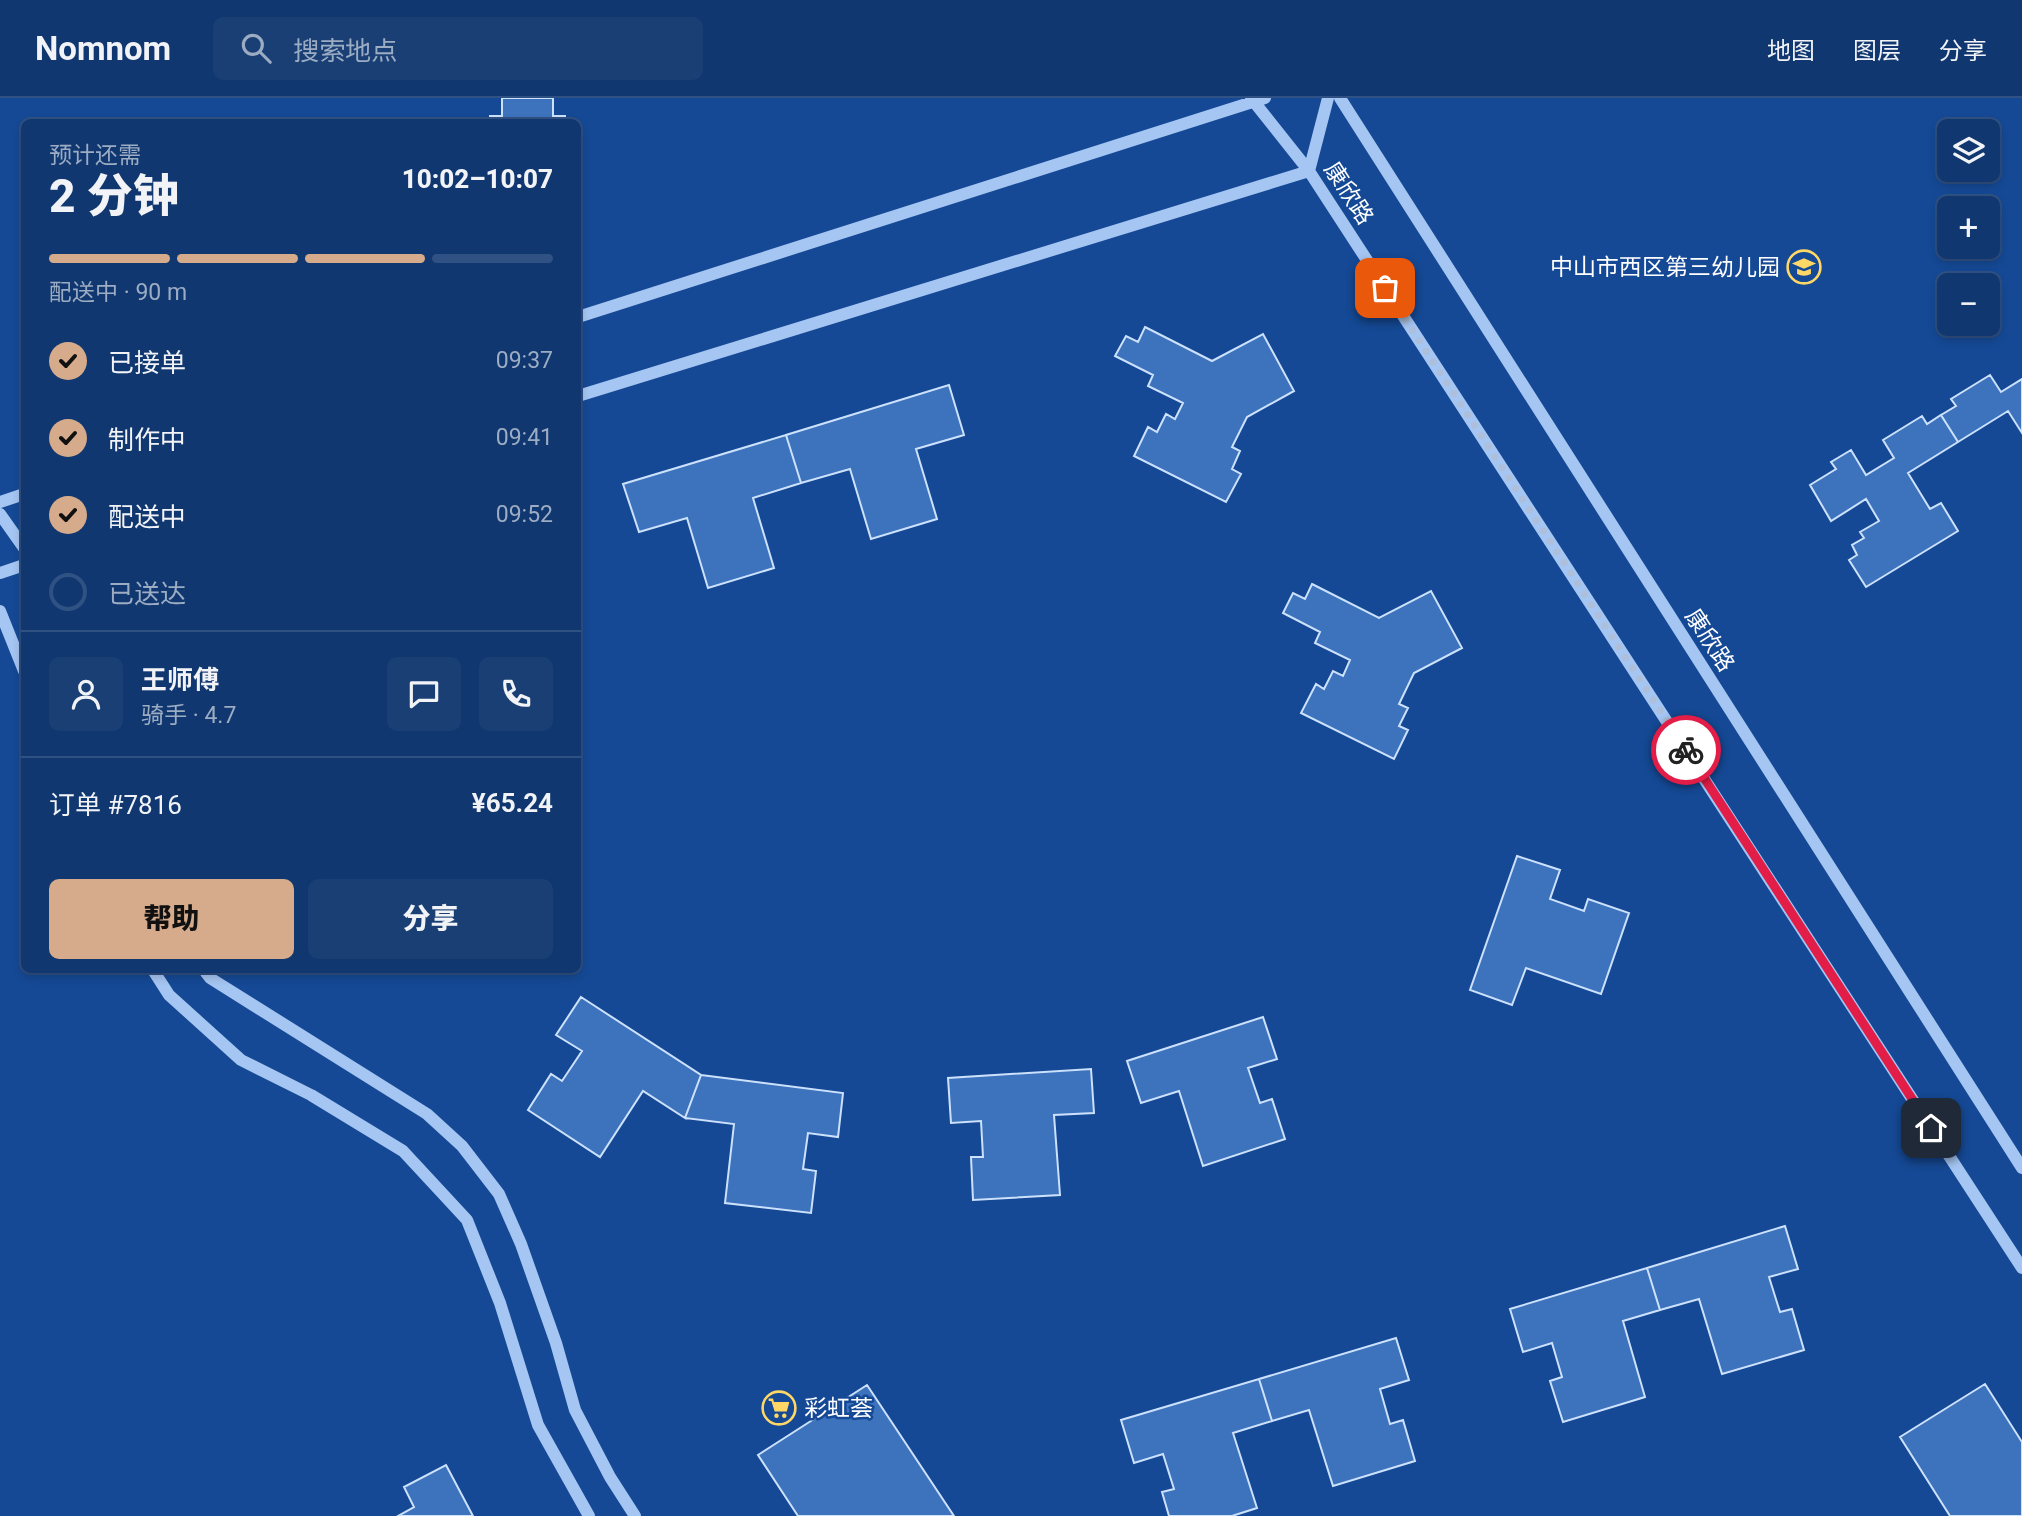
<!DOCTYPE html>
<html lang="zh">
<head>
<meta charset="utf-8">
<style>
  body { margin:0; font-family:Roboto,"Noto Sans SC",sans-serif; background:#193f75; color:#f1f3f6; height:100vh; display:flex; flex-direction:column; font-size:26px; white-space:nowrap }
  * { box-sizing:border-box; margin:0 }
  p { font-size:23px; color:#9cacc3 }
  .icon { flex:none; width:38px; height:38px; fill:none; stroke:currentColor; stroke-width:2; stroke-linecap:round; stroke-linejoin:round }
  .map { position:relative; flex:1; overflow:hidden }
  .details { position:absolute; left:21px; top:21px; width:560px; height:854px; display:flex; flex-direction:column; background:#103770; border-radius:10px; box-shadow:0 4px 10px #0003,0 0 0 2px #305183 }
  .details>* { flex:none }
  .controls { position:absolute; left:1937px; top:21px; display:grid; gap:14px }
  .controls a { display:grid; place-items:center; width:63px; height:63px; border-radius:10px; background:#103770; box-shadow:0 4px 10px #0003,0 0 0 2px #305183; font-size:35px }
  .pin { position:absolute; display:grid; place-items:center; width:60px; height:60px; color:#fff; margin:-30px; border-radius:14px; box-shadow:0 4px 10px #0006 }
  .courier { position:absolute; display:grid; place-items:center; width:70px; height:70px; margin:-35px; border:5px solid #e11d48; border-radius:50%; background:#fff; color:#222; box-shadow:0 2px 9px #0007 }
  .head em { font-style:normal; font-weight:800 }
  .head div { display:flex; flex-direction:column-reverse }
  .head { display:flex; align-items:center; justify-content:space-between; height:119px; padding:0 28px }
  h1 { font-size:46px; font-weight:800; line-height:52px }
  .bar { display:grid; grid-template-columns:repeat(4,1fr); gap:10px 7px; align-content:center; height:84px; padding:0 28px }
  .bar i { height:9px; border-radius:5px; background:#305183 }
  .bar .current { background:#d6ab8b }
  .bar p { grid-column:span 4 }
  .line { display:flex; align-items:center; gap:18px; padding:0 28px; border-top:2px solid #305183 }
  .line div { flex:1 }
  .round { display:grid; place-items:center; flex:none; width:74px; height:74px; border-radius:10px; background:#193f75 }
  ol { padding:0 28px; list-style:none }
  li { display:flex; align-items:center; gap:21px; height:77px }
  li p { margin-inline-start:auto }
  li .icon { padding:7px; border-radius:50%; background:#d6ab8b; color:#111; stroke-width:4 }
  li:last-child { color:#9cacc3 }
  li i { width:38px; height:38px; border:4px solid #305183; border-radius:50% }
  .cta { display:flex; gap:14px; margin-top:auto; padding:14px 28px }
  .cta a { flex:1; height:80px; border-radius:10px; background:#d6ab8b; color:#111; font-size:28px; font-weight:800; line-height:80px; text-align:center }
  .cta a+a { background:#193f75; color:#f1f3f6 }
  header { display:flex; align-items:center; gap:42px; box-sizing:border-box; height:98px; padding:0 35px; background:#103770; border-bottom:2px solid #305183 }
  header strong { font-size:33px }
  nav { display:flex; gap:38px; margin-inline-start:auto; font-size:24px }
  .search { width:490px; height:63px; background:#193f75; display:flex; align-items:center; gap:18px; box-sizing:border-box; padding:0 24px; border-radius:10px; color:#9cacc3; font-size:26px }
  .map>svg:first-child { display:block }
</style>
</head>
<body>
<header>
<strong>Nomnom</strong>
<div class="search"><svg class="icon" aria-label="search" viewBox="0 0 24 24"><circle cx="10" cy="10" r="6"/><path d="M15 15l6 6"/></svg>搜索地点</div>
<nav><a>地图</a><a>图层</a><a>分享</a></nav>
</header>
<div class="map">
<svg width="2022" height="1418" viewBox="0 0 2022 1418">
  <rect width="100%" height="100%" fill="#154995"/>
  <path fill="#3d72bc" stroke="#cce1fc" stroke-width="2" d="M502 0H553V18H565V24H490V18H502Z
    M1145 229 1212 263 1263 236 1294 293 1247 319 1232 349 1240 353 1232 371 1241 376 1226 404 1134 358 1148 329 1157 334 1166 316 1175 321 1183 305 1148 288 1153 277 1115 258 1126 238 1138 244Z
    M1990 277 2001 294 2022 281V335L2008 313 1958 344 1941 317 1956 308 1951 301Z
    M949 287 964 337 916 351 937 421 871 441 850 371 801 385 786 337Z
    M1941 317 1958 344 1908 375 1930 411 1941 405 1958 433 1866 489 1849 462 1857 457 1852 447 1864 440 1860 434 1879 423 1866 401 1831 423 1810 387 1836 371 1831 364 1851 352 1866 377 1894 360 1883 342 1922 318 1927 326Z
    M786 337 801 385 753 400 774 470 708 490 687 420 639 434 623 386Z
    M1312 486 1379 520 1431 493 1462 550 1414 575 1399 606 1408 610 1399 628 1408 632 1394 661 1301 615 1316 586 1324 591 1333 573 1343 578 1350 562 1315 545 1320 534 1283 515 1293 495 1305 501Z
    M1517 758 1560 772 1550 801 1584 813 1588 801 1629 815 1601 896 1526 870 1512 907 1470 892Z
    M581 899 701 977 685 1020 643 993 600 1059 528 1012 551 976 562 983 582 953 556 937Z
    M1263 919 1277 961 1248 970 1260 1005 1272 1001 1285 1041 1203 1068 1179 993 1141 1005 1127 963Z
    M1091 971 1094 1015 1054 1017 1060 1097 973 1102 971 1059H983L981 1023 951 1025 948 980Z
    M701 977 843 995 838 1039 808 1035 803 1071 816 1073 811 1115 725 1105 734 1026 685 1020Z
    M1785 1128 1798 1171 1769 1179 1780 1214 1792 1211 1804 1252 1722 1276 1699 1201 1660 1212 1647 1170Z
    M1647 1170 1660 1212 1623 1223 1645 1299 1563 1324 1550 1283 1562 1279 1552 1245 1523 1254 1510 1211Z
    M1396 1240 1409 1282 1380 1291 1390 1326 1403 1322 1415 1363 1333 1388 1309 1312 1272 1323 1259 1281Z
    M1259 1281 1272 1323 1233 1335 1257 1410 1232 1418H1169L1162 1394 1174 1391 1163 1356 1134 1365 1121 1322Z
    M1985 1286 2022 1344V1418H1950L1900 1339Z
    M867 1287 954 1418H798L758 1357Z
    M446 1367 473 1418H398L414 1409 404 1389Z"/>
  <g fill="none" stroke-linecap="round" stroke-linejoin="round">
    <path stroke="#a5c5f2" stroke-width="12" d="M1251 0 1309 73 2022 1170
      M1340 0 2022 1070
      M578 219 1265 0
      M578 298 1309 73 1328 0
      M0 404 24 396
      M0 416 24 450
      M0 475 24 467
      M0 513 24 573
      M153 872 169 897 241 962 311 997 403 1053 467 1122 500 1205 538 1327 589 1418
      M204 872 210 880 427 1016 462 1048 499 1096 521 1146 556 1245 575 1312 610 1379 635 1418"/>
  </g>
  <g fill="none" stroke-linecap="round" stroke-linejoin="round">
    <path stroke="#adbfda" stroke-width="7" stroke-dasharray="0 12.6" d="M1385 190 1686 652"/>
    <path stroke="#e11d48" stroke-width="9" d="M1686 652 1931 1030"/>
  </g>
  <defs>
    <symbol id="school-ring" viewBox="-11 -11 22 22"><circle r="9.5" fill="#154995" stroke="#ffd766" stroke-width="1.5"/><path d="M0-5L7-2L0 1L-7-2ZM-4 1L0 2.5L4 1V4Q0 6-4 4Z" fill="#ffd766"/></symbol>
    <symbol id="supermarket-ring" viewBox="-11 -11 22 22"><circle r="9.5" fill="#154995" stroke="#ffd766" stroke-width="1.5"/><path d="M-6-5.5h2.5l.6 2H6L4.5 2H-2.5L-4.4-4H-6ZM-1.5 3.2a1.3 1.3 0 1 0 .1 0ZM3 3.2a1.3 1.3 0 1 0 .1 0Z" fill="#ffd766"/></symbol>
  </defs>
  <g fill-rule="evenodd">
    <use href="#school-ring" x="1785" y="150" width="38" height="38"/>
    <use href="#supermarket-ring" x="760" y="1291" width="38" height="38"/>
  </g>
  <g text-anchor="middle" stroke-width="5" stroke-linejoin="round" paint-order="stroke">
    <g font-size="23" fill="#fff" stroke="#154995">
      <text transform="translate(1349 95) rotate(57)" y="8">康欣路</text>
      <text transform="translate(1710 542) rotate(57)" y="8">康欣路</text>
    </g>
    <g font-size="23" fill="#fff" stroke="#154995" text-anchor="end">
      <text x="1780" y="177">中山市西区第三幼儿园</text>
      <text x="804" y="1318" text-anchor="start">彩虹荟</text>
    </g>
  </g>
</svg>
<div class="controls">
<a><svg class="icon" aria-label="layers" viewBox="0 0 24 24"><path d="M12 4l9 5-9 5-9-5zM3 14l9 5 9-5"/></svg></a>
<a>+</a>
<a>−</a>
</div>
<div class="pin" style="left:1385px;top:190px;background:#ea580c"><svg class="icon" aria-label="bag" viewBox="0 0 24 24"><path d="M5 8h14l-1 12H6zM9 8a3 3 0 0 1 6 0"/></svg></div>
<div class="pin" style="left:1931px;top:1030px;background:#1f2937"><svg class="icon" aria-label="home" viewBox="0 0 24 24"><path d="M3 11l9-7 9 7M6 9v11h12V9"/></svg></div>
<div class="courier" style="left:1686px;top:652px"><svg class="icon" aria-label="bike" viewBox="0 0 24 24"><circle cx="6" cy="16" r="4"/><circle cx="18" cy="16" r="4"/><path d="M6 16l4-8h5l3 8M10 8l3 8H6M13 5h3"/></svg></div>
<section class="details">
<div class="head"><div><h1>2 分钟</h1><p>预计还需</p></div><em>10:02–10:07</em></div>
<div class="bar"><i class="current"></i><i class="current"></i><i class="current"></i><i></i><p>配送中 · 90 m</p></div>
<ol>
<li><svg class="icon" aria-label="check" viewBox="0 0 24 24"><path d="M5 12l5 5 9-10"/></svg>已接单<p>09:37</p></li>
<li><svg class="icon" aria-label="check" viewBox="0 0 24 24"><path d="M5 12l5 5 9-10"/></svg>制作中<p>09:41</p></li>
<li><svg class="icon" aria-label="check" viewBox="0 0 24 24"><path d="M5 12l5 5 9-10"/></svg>配送中<p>09:52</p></li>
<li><i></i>已送达</li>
</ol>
<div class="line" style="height:126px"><a class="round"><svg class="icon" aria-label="person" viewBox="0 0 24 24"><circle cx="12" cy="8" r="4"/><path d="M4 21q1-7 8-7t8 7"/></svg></a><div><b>王师傅</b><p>骑手 · 4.7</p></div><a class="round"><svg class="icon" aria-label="chat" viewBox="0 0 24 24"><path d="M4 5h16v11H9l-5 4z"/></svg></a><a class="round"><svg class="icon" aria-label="phone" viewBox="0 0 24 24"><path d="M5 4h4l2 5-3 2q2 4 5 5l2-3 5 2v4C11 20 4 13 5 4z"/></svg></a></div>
<div class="line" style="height:91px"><div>订单 #7816</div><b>¥65.24</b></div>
<div class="cta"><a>帮助</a><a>分享</a></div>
</section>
</div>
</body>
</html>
